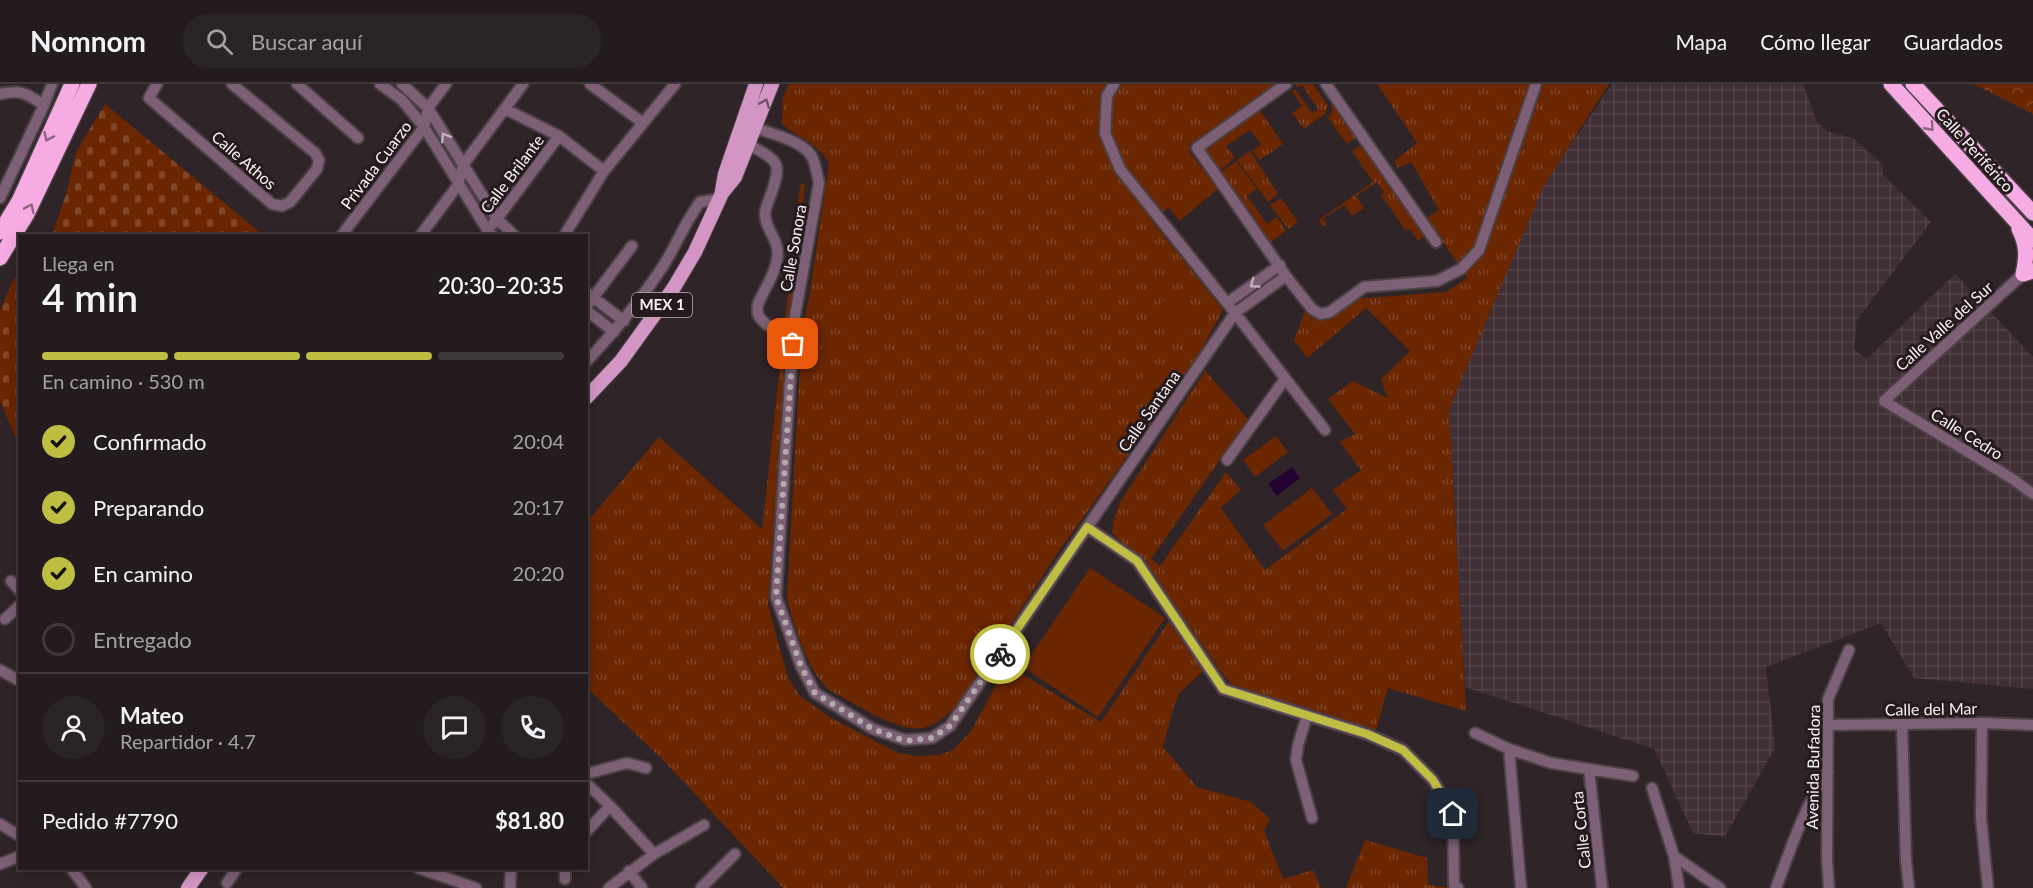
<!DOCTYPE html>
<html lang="es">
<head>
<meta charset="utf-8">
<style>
  body { margin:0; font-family:Lato,sans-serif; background:#2b2427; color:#f1f3f6; height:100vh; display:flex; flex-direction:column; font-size:22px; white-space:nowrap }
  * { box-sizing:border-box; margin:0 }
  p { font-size:20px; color:#a3a1a4 }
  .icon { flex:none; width:33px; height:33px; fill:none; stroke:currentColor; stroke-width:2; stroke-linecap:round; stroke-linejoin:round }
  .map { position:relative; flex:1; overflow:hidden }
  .sheet { position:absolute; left:18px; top:150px; width:570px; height:636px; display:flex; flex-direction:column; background:#231b1e; border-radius:0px; box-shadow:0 3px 15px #0003,0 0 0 2px #40393c }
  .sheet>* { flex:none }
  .pin { position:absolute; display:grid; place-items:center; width:51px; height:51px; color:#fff; margin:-26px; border-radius:12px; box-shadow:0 3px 9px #0006 }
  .courier { position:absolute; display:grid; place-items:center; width:60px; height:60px; margin:-30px; border:4px solid #bebe42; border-radius:50%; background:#fff; color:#222; box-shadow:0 2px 8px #0007 }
  .overview em { font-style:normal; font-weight:600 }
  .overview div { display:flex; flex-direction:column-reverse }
  .overview { display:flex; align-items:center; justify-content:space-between; height:102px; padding:0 24px }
  h1 { font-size:39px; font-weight:600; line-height:45px }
  .bar { display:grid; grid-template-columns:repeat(4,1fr); gap:9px 6px; align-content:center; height:72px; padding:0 24px }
  .bar i { height:8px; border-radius:4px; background:#40393c }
  .bar .current { background:#bebe42 }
  .bar p { grid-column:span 4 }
  .line { display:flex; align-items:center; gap:15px; padding:0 24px; border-top:2px solid #40393c }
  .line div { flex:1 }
  .round { display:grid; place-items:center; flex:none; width:63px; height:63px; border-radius:32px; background:#2b2427 }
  ol { padding:0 24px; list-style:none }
  li { display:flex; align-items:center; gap:18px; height:66px }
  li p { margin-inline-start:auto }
  li .icon { padding:6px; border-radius:50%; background:#bebe42; color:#111; stroke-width:4 }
  li:last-child { color:#a3a1a4 }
  li i { width:33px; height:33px; border:3px solid #40393c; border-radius:50% }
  header { display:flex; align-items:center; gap:36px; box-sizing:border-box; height:84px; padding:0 30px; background:#231b1e; border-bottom:2px solid #40393c }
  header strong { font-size:28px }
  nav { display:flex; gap:33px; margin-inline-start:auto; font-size:21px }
  .search { width:420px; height:54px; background:#2b2427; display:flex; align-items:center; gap:15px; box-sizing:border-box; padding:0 21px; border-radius:33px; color:#a3a1a4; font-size:22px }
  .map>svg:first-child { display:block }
</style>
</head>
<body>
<header>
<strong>Nomnom</strong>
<div class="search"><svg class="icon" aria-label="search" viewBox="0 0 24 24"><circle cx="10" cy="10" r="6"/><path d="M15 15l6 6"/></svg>Buscar aquí</div>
<nav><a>Mapa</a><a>Cómo llegar</a><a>Guardados</a></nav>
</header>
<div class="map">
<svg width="2033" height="804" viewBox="0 0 2033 804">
  <defs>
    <pattern id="industrial-grid" width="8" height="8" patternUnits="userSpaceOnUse" patternTransform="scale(1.5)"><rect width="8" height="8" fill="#402f34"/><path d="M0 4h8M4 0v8" fill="none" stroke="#534348"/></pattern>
    <pattern id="grass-tufts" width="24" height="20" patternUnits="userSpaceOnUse" patternTransform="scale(1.5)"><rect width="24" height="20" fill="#6b2602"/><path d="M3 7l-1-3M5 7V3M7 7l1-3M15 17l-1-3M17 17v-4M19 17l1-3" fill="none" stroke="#814628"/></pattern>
    <pattern id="forest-crowns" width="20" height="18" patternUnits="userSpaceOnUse" patternTransform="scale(1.5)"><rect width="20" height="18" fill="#6b2602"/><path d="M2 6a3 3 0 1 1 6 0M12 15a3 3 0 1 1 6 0" fill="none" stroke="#814628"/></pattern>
    <pattern id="cemetery-stones" width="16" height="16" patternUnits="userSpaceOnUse" patternTransform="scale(1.5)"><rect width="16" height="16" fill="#6b2602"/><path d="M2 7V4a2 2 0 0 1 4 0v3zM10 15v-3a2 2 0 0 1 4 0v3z" fill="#814628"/></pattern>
  </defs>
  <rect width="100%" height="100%" fill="#2f2428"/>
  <path fill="url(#industrial-grid)" d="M1612 0H1803L1817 38 1827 47 1854 55 1883 81V91L1931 138 1857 236 1854 265 1867 275 1955 190 2033 273V605L1914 594 1881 539 1766 583 1775 664 1725 753 1693 749 1654 665 1465 603 1449 325 1543 101Z"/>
  <path fill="url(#grass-tufts)" d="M789 0H1277L1189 61 1190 69 1218 105 1179 137 1169 123 1152 137 1223 226 1192 282 1057 470 961 617C950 628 939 640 923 644 897 649 853 618 829 606 807 585 798 551 789 523L787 514 802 243 809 214 829 80C822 61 796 53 782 40L783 14Z
    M1295 0H1313L1328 22 1325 30 1304 45 1292 29 1302 22 1292 7 1295 5 1312 29 1318 25 1302 1 1297 4Z
    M1377 0H1609L1544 101 1449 325 1466 627 1388 604 1376 646 1234 602 1224 592 1149 484 1112 449 1113 438 1120 418 1205 287 1248 335 1151 475 1160 482 1226 388 1241 406 1221 424 1265 486 1347 425 1333 406 1361 386 1340 358 1355 350 1328 315 1353 297 1387 314 1381 295 1410 267 1366 224 1307 274 1294 256 1305 227 1310 233 1325 236 1353 215 1446 208 1467 194 1427 134 1439 126 1411 78 1398 84 1394 77 1417 59Z
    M1331 20 1356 53 1347 60 1328 34 1332 28Z
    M1259 25 1283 60 1260 76 1252 67 1261 60 1250 46 1226 62 1235 74 1219 87 1203 65Z
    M1361 61 1425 152 1418 157 1410 145 1406 147 1381 111 1384 109 1377 98 1356 112 1364 124 1352 132 1344 121 1323 135 1327 140 1323 143 1319 136 1373 98 1352 67Z
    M1250 67 1278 110 1268 118 1237 76Z
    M1236 77 1257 105 1247 112 1267 140 1277 133 1286 147 1270 158 1220 89Z
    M805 99 773 446 768 521 788 594 800 612 831 634 898 669 918 672 940 671 953 666 971 647 1007 581 1101 638 1171 534 1204 586 1180 609 1174 622 1163 663 1197 703 1251 718 1270 735 1264 747 1283 795 1313 786 1321 804H783L663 676 587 604 586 439 659 353 762 445 800 101Z
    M1281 114 1298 138 1288 145 1270 121Z
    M1365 756 1427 774 1428 801 1452 804H1346Z"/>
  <path fill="url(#forest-crowns)" d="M1973 0H2033V31L2031 29Z"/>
  <path fill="url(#cemetery-stones)" d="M105 20 263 151H52L66 110 76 68Z
    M19 189V361L0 317V227L12 198Z"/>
  <path fill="#6b2602" d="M1184 212 1193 249 1170 254 1161 218Z
    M1149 283 1168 295 1129 313Z
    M1276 352 1288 368 1255 393 1243 376Z
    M1312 404 1332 430 1283 467 1263 441Z
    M1090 484 1165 534 1098 633 1023 583Z"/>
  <path fill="#240331" d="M1292 383 1300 394 1277 412 1268 400Z"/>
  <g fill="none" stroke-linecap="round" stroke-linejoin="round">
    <defs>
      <path id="minor" d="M157 0 149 14 272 120 282 122 290 118 317 85 319 76 315 69 232 0
        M297 0 358 54
        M380 0 402 16 424 43 488 147 493 152
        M402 0 428 24 497 135 515 152
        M590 0 643 39
        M1114 0 1107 12 1105 49 1120 85 1235 229 1325 346
        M1286 0 1197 64 1286 192 1312 225 1321 230 1330 228 1364 203 1437 197 1461 185 1479 166 1536 0
        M1326 0 1436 158
        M0 10C21 5 27 10 44 21
        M505 25 559 52 604 87
        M755 44C771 49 801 57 811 71 816 80 817 90 819 99L794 237 776 513 801 582 815 609 873 645 905 656 932 654 950 642 1235 229 1286 192
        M748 60C779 78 783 77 770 113 768 119 765 124 765 130 765 142 773 150 776 160 783 179 765 203 758 220 756 231 759 234 767 241
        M0 114 44 21 52 0
        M493 140 559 52
        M341 152 424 43 428 24 446 0
        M420 152 458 101 463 81 523 0
        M564 152 604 87 675 0
        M2023 190 1884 317 2011 394 2033 410
        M586 208 624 237
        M1227 219 1280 181
        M586 223 632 162
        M586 226 614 248
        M586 278C615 247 642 215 665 179 677 159 686 137 700 118L719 115
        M1227 376 1285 295
        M1087 443 1137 477 1223 605 1367 650 1403 666 1433 696 1453 730 1454 801 1458 804
        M11 497 20 507
        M5 535 20 521
        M0 586 20 597
        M1307 631 1298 661 1296 676 1312 734
        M1982 639 1981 734 1988 804
        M1902 640 1906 777 1909 804
        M1828 641 1982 639 2033 641
        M1475 649 1509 665 1551 679 1633 692
        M1509 665 1521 804
        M1589 685 1602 804
        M586 690 627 679 646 684
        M586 699 610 722 654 770
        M1652 704 1674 772 1679 804
        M0 740 20 752
        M586 748 610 722
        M1674 772 1720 804
        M0 780 20 772
        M71 784 86 804
        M418 784 476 804
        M629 787 642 804
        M565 795V784
        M227 799 237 784
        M510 804 511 784
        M609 804 654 770 704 741
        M701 804 735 770
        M1776 804C1791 764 1804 723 1828 688
        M1829 804 1827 776 1828 615 1849 566"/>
      <path id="major" d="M722 107 725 90 756 0
        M586 314 621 277 673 205 695 168 722 109 735 93 772 0
        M188 804 202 784"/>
      <path id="highway" d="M1891 0 2033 156
        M1913 0 2033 129
        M2019 145C2027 161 2027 173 2023 190L2033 187
        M0 148 19 117 72 0
        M0 174 27 130 89 0"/>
    </defs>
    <use href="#minor" stroke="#4b4145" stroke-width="14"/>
    <use href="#major" stroke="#4b4145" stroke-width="16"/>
    <use href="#highway" stroke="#4b4145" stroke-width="18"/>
    <use href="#minor" stroke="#7d6075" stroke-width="10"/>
    <use href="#major" stroke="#d396c4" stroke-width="14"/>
    <use href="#highway" stroke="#f6ace3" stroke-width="15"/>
  </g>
  <defs><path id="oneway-chevron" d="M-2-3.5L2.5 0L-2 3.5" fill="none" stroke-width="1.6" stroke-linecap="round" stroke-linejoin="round" transform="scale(1.5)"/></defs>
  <use stroke="#735269" href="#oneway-chevron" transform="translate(765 19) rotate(-68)"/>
  <g stroke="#8e6480">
    <use href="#oneway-chevron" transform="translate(1930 43) rotate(48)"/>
    <use href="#oneway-chevron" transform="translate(48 53) rotate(114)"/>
    <use href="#oneway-chevron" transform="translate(30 124) rotate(-64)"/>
  </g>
  <g stroke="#c2b0bb">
    <use href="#oneway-chevron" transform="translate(445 53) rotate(-122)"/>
    <use href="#oneway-chevron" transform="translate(1254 200) rotate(144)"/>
  </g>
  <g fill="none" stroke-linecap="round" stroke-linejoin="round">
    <path stroke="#b3aaad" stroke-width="6" stroke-dasharray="0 10.8" d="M793 260 776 513 801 582 815 609 873 645 905 657 932 654 950 642 1000 570"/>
    <path stroke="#bebe42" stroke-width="8" d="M1000 570 1087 443 1137 477 1223 605 1367 650 1403 666 1433 696 1453 730"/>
  </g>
  <g text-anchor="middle" stroke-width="6" stroke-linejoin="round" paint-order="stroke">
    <rect fill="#251b1e" stroke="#bab2b4" stroke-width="1.5" x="632" y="209" width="60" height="24" rx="4.5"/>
    <g font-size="15" font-weight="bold" fill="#faf2f4">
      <text x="662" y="226">MEX 1</text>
    </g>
    <g font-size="16" fill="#faf2f4" stroke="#251b1e">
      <text transform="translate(1975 66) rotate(48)" y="6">Calle Periférico</text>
      <text transform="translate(244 76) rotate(41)" y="6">Calle Athos</text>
      <text transform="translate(376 81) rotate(-53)" y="6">Privada Cuarzo</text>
      <text transform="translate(512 90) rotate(-53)" y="6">Calle Brilante</text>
      <text transform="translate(793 164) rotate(-80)" y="6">Calle Sonora</text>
      <text transform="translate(1944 242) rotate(-42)" y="6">Calle Valle del Sur</text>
      <text transform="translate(1149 327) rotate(-55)" y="6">Calle Santana</text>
      <text transform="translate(1967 350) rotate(32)" y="6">Calle Cedro</text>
      <text transform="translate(1931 625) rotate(-1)" y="6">Calle del Mar</text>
      <text transform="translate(1813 683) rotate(-89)" y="6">Avenida Bufadora</text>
      <text transform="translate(1581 746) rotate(-96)" y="6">Calle Corta</text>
    </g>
  </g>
</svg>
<div class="pin" style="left:793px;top:260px;background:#ea580c"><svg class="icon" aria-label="bag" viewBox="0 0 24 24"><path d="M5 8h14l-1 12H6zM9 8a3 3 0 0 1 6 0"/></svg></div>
<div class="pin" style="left:1453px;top:730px;background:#1f2937"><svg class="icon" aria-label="home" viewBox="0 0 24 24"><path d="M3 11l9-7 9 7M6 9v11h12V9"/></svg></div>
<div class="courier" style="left:1000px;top:570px"><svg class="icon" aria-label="bike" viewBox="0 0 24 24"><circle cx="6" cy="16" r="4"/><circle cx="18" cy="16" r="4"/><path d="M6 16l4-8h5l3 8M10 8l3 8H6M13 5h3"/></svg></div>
<section class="sheet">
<div class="overview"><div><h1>4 min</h1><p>Llega en</p></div><em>20:30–20:35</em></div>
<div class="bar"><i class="current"></i><i class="current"></i><i class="current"></i><i></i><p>En camino · 530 m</p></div>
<ol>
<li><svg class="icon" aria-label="check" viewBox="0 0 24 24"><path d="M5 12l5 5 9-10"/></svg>Confirmado<p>20:04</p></li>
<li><svg class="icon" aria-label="check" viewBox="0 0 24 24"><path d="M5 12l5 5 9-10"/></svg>Preparando<p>20:17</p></li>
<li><svg class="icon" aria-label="check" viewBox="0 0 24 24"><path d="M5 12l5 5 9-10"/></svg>En camino<p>20:20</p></li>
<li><i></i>Entregado</li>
</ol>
<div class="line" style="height:108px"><a class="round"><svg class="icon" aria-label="person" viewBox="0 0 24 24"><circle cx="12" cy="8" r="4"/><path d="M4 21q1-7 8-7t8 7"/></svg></a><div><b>Mateo</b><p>Repartidor · 4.7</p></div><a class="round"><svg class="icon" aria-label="chat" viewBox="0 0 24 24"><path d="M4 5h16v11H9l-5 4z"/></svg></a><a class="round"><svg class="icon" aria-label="phone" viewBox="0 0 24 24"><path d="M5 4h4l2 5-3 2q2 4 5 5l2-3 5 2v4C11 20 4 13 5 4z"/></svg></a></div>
<div class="line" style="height:78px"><div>Pedido #7790</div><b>$81.80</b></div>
</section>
</div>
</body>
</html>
